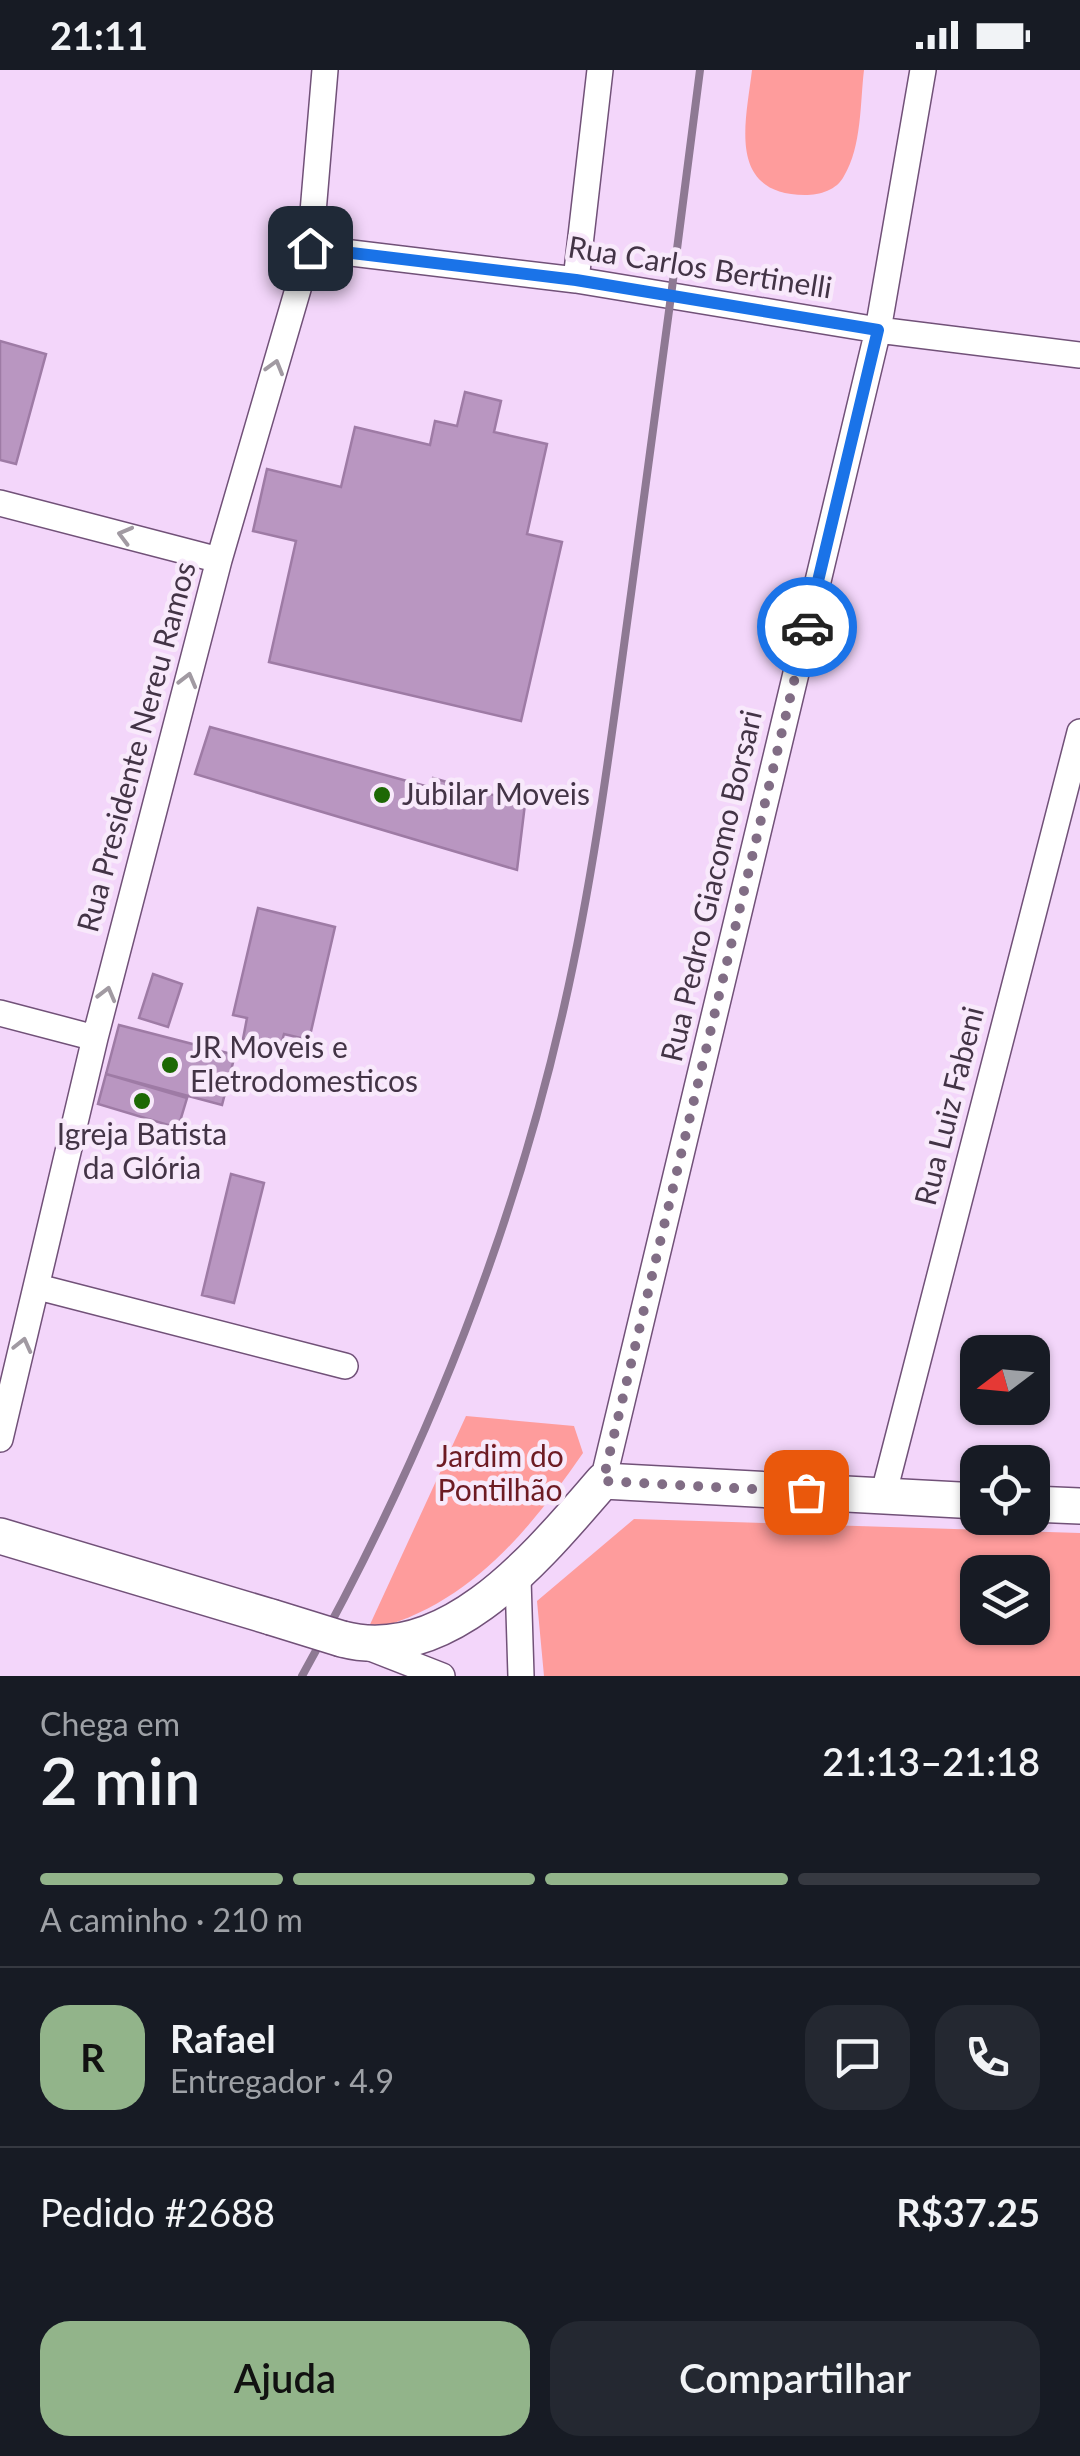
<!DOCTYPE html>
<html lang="pt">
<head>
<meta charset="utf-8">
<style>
  body { margin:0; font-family:Lato,sans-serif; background:#242831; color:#f1f3f6; height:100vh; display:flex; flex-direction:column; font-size:38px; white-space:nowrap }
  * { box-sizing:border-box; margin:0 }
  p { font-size:32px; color:#9ea1a6 }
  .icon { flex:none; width:55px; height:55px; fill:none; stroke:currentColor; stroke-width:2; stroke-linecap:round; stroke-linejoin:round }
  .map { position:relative; height:1606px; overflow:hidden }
  .side { display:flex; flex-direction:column; background:#171b24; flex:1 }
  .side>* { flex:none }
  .needle { width:65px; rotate:254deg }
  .tools { position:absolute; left:960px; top:1265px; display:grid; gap:20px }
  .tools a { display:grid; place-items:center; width:90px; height:90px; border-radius:20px; background:#171b24; box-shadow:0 2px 8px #0004; font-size:50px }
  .pin { position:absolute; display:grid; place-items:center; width:85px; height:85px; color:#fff; margin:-42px; border-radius:20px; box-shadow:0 5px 15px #0006 }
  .courier { position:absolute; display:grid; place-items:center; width:100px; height:100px; margin:-50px; border:8px solid #1a73e8; border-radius:50%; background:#fff; color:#222; box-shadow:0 2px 12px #0007 }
  .headline em { font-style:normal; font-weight:600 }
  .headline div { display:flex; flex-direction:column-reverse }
  .headline { display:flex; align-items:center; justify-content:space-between; height:170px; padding:0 40px }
  h1 { font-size:65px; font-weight:600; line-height:75px }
  .bar { display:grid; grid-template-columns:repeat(4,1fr); gap:15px 10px; align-content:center; height:120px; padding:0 40px }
  .bar i { height:12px; border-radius:8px; background:#363941 }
  .bar .on { background:#92b48a }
  .bar p { grid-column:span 4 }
  .line { display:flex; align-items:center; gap:25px; padding:0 40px; border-top:2px solid #363941 }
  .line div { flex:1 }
  .round { display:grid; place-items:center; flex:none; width:105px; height:105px; border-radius:30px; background:#242831 }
  .action { display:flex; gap:20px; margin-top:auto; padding:20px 40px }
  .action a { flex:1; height:115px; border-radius:30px; background:#92b48a; color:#111; font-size:40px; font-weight:600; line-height:115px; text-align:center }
  .action a+a { background:#242831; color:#f1f3f6 }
  .status { display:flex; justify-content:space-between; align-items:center; height:70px; padding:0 50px; background:#171b24; direction:ltr }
  .status svg { height:28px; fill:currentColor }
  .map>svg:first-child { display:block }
</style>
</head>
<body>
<div class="status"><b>21:11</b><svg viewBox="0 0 49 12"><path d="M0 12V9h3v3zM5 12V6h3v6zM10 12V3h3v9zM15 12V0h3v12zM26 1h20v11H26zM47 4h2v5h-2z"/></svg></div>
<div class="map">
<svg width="1080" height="1606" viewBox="0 0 1080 1606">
  <rect width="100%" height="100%" fill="#f3d6fa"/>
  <path fill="#fe9c9c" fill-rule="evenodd" d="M752 0H864C860 33 862 76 844 106 837 120 820 125 805 125 726 124 746 52 752 0Z
    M466 1346 574 1356 583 1383C527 1464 466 1538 367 1561Z
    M634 1449 1080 1463V1606H544L537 1531ZM1032 1502V1558H978V1502Z"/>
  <path fill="#b996c1" stroke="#9e7ba5" stroke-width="2.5" d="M0 271 46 284 16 394 0 390Z
    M465 322 501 331 494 362 547 374 527 464 562 472 521 651 269 592 296 471 253 461 267 399 341 417 355 357 430 375 435 351 457 356Z
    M210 657 429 717 433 708 525 734 517 800 195 704Z
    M258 838 335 857 309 970 284 964 280 978 243 969 247 948 233 945Z
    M153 904 182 914 168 957 139 948Z
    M119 955 235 985 222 1035 106 1004Z
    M106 1004 187 1028 178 1058 98 1034Z
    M231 1104 264 1113 234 1233 202 1225Z"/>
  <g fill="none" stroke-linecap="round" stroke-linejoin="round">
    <defs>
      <path id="minor" d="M310 178 576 210 878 260 1080 285
        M576 210 600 0
        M0 433 219 490
        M0 943 95 968
        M38 1217 345 1296
        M0 1369 95 968 219 490 310 178 325 0
        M603 1411 878 260 923 0
        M883 1426 1080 662
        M518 1509 521 1606
        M368 1577 442 1606"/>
      <path id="secondary" d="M1032 1434 1080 1436
        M0 1466 271 1547
        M342 1569C450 1597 541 1482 603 1411L978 1431"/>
    </defs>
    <use href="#minor" stroke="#715178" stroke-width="28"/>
    <use href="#secondary" stroke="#715178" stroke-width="38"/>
    <use href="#minor" stroke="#fff" stroke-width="25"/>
    <use href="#secondary" stroke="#fff" stroke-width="35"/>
    <path stroke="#8e7993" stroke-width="8" d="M302 1606C419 1397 511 1172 564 937 595 801 612 662 631 524 655 349 678 175 700 0"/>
    <defs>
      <path id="secondary-bridge" d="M271 1547 342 1569"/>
    </defs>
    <use href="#secondary-bridge" stroke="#715178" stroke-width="38" stroke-linecap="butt"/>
    <use href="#secondary-bridge" stroke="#fff" stroke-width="35"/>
  </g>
  <defs><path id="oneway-chevron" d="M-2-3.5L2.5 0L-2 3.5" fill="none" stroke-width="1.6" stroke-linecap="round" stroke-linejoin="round" transform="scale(2.5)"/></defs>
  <g stroke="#a19aa2">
    <use href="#oneway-chevron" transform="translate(275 297) rotate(-74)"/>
    <use href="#oneway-chevron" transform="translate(125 465) rotate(-165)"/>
    <use href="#oneway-chevron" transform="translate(188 610) rotate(-75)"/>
    <use href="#oneway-chevron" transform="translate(107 924) rotate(-75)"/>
    <use href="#oneway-chevron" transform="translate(23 1275) rotate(-76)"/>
  </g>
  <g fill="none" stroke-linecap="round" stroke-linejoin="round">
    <path stroke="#816d85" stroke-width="10" stroke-dasharray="0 18" d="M806 1422 603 1411 807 557"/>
    <path stroke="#1a73e8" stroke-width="12" d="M310 178 576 210 878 260 807 557"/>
  </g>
  <g fill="#1d6805" stroke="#f8e9fb" stroke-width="4">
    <circle cx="382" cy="725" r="10"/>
    <circle cx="170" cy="995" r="10"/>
    <circle cx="142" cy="1031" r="10"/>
  </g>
  <g text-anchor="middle" stroke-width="9" stroke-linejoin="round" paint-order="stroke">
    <g font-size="30" fill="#433446" stroke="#f8e9fb">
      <text transform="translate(700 198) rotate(9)" y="10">Rua Carlos Bertinelli</text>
      <text transform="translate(137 677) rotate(-75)" y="10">Rua Presidente Nereu Ramos</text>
      <text transform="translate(712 816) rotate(-77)" y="10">Rua Pedro Giacomo Borsari</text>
      <text transform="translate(950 1036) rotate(-76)" y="10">Rua Luiz Fabeni</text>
    </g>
    <g font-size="30" fill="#433446" stroke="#f8e9fb" text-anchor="start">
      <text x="402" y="735">Jubilar Moveis</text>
      <text x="190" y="988">JR Moveis e<tspan x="190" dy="34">Eletrodomesticos</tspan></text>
      <text x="142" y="1075" text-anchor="middle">Igreja Batista<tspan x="142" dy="34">da Glória</tspan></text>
    </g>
    <g font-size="30" fill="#6d1b23" stroke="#f8e9fb">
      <text x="500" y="1397">Jardim do<tspan x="500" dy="34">Pontilhão</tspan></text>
    </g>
  </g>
</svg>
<div class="tools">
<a><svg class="needle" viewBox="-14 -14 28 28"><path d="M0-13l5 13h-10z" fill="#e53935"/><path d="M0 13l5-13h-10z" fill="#9ea1a6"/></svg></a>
<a><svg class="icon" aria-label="locate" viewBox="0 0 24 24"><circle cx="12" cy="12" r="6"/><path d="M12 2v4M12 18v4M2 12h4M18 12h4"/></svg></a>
<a><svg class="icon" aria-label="layers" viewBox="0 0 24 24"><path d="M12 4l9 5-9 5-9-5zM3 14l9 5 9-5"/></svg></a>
</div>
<div class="pin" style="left:806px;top:1422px;background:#ea580c"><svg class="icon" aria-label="bag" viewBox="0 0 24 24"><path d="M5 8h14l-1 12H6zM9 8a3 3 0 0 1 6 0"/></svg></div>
<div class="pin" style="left:310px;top:178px;background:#1f2937"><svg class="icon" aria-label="home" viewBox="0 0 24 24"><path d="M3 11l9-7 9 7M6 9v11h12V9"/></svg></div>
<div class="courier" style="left:807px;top:557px"><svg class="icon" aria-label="car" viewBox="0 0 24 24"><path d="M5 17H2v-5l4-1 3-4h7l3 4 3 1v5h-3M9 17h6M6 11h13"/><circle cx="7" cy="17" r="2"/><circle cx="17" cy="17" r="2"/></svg></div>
</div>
<section class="side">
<div class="headline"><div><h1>2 min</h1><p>Chega em</p></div><em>21:13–21:18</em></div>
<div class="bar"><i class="on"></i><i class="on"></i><i class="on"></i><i></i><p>A caminho · 210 m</p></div>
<div class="line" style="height:180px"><b class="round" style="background:#92b48a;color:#111">R</b><div><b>Rafael</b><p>Entregador · 4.9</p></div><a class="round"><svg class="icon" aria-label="chat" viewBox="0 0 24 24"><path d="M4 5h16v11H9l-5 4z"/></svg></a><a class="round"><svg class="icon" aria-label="phone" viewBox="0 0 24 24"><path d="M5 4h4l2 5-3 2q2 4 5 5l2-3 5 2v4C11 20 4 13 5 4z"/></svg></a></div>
<div class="line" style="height:130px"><div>Pedido #2688</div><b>R$37.25</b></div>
<div class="action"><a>Ajuda</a><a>Compartilhar</a></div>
</section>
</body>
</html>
